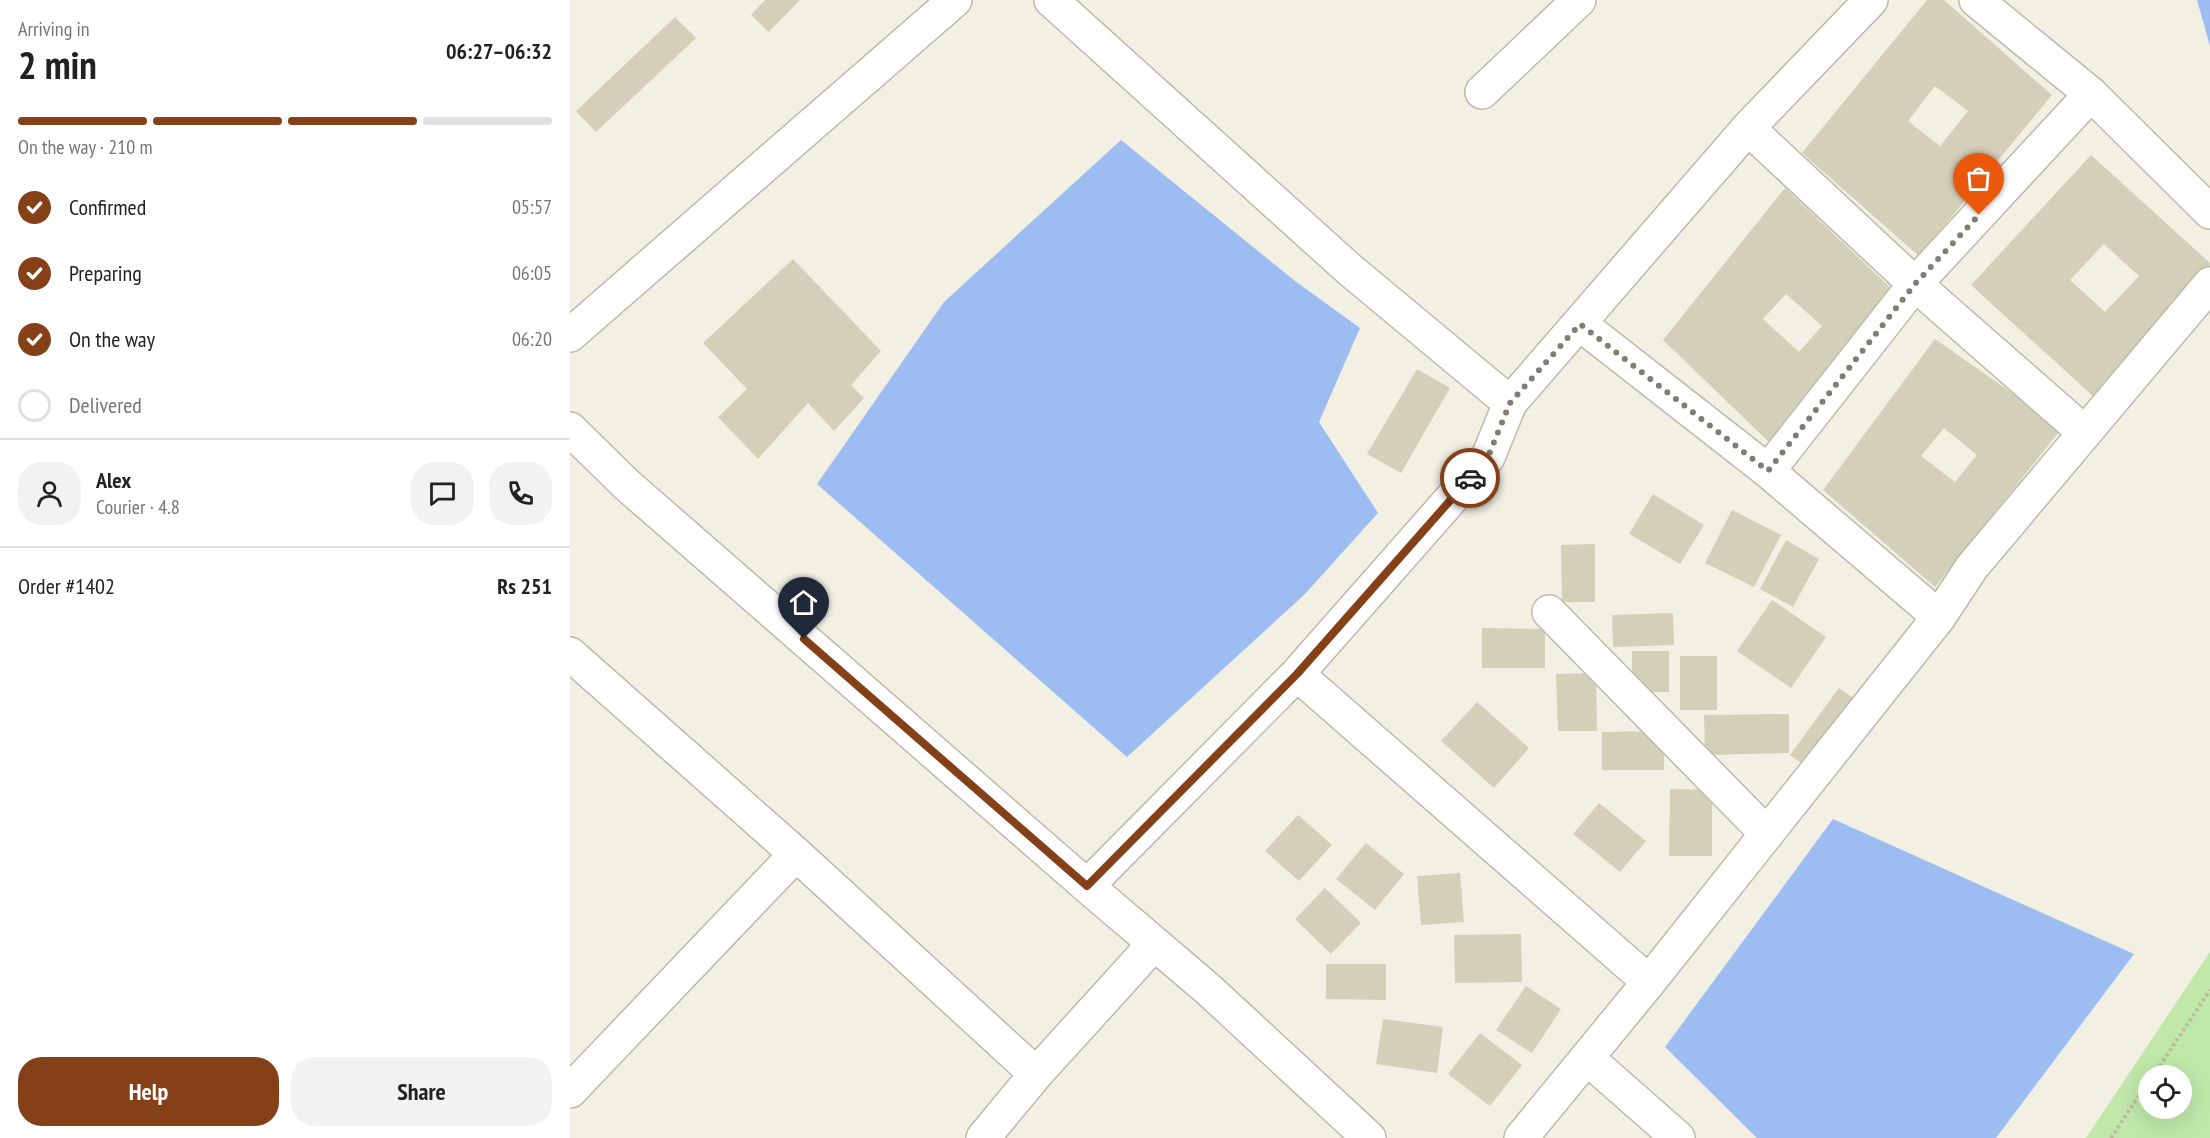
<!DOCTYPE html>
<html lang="en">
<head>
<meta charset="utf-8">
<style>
  body { margin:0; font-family:"PT Sans Narrow",sans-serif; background:#f2f2f2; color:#222; height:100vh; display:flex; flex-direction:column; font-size:22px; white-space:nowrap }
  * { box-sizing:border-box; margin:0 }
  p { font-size:20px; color:#767676 }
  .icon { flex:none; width:33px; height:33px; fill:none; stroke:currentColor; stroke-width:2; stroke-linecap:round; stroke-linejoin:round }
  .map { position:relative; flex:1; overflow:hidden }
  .sheet { display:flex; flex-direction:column; background:#fff; width:570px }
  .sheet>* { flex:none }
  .tools { position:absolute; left:1568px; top:1065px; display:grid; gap:12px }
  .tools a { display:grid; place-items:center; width:54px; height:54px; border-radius:50%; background:#fff; box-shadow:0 6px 24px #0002; font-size:30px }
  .pin { position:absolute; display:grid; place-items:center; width:51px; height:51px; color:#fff; margin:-62px -26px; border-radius:50% 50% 50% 0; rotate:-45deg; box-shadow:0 0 6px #0007 }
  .pin .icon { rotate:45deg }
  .courier { position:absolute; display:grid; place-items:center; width:60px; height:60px; margin:-30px; border:4px solid #854018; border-radius:50%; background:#fff; color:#222; box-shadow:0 2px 8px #0007 }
  .headline em { font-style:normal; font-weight:600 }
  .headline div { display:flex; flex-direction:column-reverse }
  .headline { display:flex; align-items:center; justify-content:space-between; height:102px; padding:0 18px }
  h1 { font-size:39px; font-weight:600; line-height:45px }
  .bar { display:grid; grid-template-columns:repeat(4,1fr); gap:9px 6px; align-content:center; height:72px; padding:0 18px }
  .bar i { height:8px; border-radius:4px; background:#e0e0e0 }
  .bar .active { background:#854018 }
  .bar p { grid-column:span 4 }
  .line { display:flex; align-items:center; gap:15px; padding:0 18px; border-top:2px solid #e0e0e0 }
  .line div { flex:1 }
  .round { display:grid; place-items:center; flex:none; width:63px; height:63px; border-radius:24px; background:#f2f2f2 }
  ol { padding:0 18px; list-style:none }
  li { display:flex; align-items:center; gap:18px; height:66px }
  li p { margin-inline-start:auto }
  li .icon { padding:6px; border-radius:50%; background:#854018; color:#fff; stroke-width:4 }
  li:last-child { color:#767676 }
  li i { width:33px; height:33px; border:3px solid #e0e0e0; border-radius:50% }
  .action { display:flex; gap:12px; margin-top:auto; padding:12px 18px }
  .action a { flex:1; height:69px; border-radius:24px; background:#854018; color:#fff; font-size:24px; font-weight:600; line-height:69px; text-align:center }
  .action a+a { background:#f2f2f2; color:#222 }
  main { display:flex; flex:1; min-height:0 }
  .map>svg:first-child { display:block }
</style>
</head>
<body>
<main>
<section class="sheet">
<div class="headline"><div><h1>2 min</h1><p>Arriving in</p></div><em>06:27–06:32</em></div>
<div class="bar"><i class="active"></i><i class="active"></i><i class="active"></i><i></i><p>On the way · 210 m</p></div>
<ol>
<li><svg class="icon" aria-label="check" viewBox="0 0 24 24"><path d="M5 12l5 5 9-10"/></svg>Confirmed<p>05:57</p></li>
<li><svg class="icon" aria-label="check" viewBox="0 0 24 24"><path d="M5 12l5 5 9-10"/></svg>Preparing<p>06:05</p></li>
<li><svg class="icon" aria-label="check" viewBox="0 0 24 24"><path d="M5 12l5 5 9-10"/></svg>On the way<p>06:20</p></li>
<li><i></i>Delivered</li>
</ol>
<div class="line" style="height:108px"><a class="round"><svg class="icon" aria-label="person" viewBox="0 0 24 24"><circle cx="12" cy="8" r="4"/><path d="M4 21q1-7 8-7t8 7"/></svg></a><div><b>Alex</b><p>Courier · 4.8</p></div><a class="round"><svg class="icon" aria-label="chat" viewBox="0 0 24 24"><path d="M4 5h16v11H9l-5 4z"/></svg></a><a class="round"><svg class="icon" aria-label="phone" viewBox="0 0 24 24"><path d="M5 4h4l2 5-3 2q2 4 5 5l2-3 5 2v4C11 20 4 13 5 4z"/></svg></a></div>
<div class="line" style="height:78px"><div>Order #1402</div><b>Rs 251</b></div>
<div class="action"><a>Help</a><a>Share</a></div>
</section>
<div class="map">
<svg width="1640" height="1138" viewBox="0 0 1640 1138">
  <rect width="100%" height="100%" fill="#f2f0e3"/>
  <path fill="#bfe8a9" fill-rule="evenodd" d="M1640 952V1138H1516ZM1578 1076H1611V1108H1578Z"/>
  <path fill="#9cbcf2" d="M1627 0H1640V46Z
    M551 140 725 281 790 328 749 422 808 513 734 595 557 757 247 484 374 302Z
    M1263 819 1564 954 1426 1138H1187L1095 1047Z"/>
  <path fill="#d4cfb8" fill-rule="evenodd" d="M195 0H230L199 32 181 15Z
    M1357 0H1374L1482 95 1349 256 1232 153ZM1365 86 1398 111 1370 146 1338 121Z
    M105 17 126 38 26 132 6 111Z
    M1521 155 1640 263V273L1525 398 1401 285ZM1534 244 1569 276 1535 312 1500 280Z
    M1215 188 1326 293 1201 444 1093 340ZM1216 294 1252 326 1229 352 1193 319Z
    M223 259 311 351 281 385 294 398 264 431 238 403 188 459 148 417 177 389 133 343Z
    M1365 339 1492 428 1365 587 1253 490ZM1374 428 1407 455 1385 482 1351 456Z
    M847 369 880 388 831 473 797 454Z
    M1083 494 1134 525 1110 564 1059 534Z
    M1162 510 1211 535 1184 587 1135 563Z
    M1216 540 1249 559 1223 607 1190 589Z
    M1025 544V602H992L991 545Z
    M1202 600 1256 637 1221 688 1167 651Z
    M1103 613 1104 645 1043 647 1042 615Z
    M912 628 975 629V668H912Z
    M1062 651H1099V692H1062Z
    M1110 656H1147V710H1110Z
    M1026 673 1027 731H988L986 674Z
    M1269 688 1289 702 1239 769 1220 755Z
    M907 702 959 748 924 788 871 741Z
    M1219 714V753L1135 755 1134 715Z
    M1094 731V770H1032V732Z
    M1100 789 1142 790V856H1099Z
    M1029 803 1076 841 1050 872 1003 834Z
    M728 815 762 845 729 881 695 851Z
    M796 843 834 874 805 910 766 879Z
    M890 873 894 922 851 925 847 876Z
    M755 888 791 923 761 954 725 919Z
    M951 934 952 982 885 983 884 935Z
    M756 964H816V1000L756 999Z
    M956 986 991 1009 962 1053 926 1030Z
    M813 1019 873 1027 867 1073 806 1064Z
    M910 1033 952 1065 920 1106 878 1074Z"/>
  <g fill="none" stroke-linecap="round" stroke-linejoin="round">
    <defs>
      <path id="minor" d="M481 0 779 269 940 403
        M1406 0 1521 94 1640 212
        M912 92 1009 0
        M1178 128 1345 284 1514 432
        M1010 324 1198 471 1369 617
        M0 335 385 0
        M0 429 56 484 517 886 639 990 799 1138
        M1198 471 1345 284 1521 94
        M979 612 1197 834
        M0 654 226 854 466 1074
        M727 674 1079 982
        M517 886 727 674 918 457 940 403 1178 128 1301 0
        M1017 1058 1108 1138
        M0 1091 226 854
        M413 1138 466 1074 584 944
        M951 1138 1079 982 1369 617 1402 567 1640 284"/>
    </defs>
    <use href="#minor" stroke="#bdbaa5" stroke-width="36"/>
    <path stroke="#bfba96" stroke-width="4" stroke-dasharray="3 3" stroke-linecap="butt" d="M1583 1076 1640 990
      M1541 1138 1578 1082"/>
    <use href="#minor" stroke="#fff" stroke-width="33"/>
  </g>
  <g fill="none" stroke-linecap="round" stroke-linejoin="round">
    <path stroke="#817e71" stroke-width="6" stroke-dasharray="0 10.8" d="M900 478 918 457 940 403 1010 324 1198 471 1345 284 1409 215"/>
    <path stroke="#854018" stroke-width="8" d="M234 639 517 886 727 674 900 478"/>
  </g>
</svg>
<div class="tools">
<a><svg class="icon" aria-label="locate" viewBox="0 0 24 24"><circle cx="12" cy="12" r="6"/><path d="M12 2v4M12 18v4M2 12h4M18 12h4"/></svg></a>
</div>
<div class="pin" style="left:1409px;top:215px;background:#ea580c"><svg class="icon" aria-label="bag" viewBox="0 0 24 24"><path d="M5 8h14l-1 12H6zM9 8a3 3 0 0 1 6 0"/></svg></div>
<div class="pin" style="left:234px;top:639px;background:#1f2937"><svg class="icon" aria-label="home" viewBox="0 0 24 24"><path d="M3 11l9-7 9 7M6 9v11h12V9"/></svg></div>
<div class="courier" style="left:900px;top:478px"><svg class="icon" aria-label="car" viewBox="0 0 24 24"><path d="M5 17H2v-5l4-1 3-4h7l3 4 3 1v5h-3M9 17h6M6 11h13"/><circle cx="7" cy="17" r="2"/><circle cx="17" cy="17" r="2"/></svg></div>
</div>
</main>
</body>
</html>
